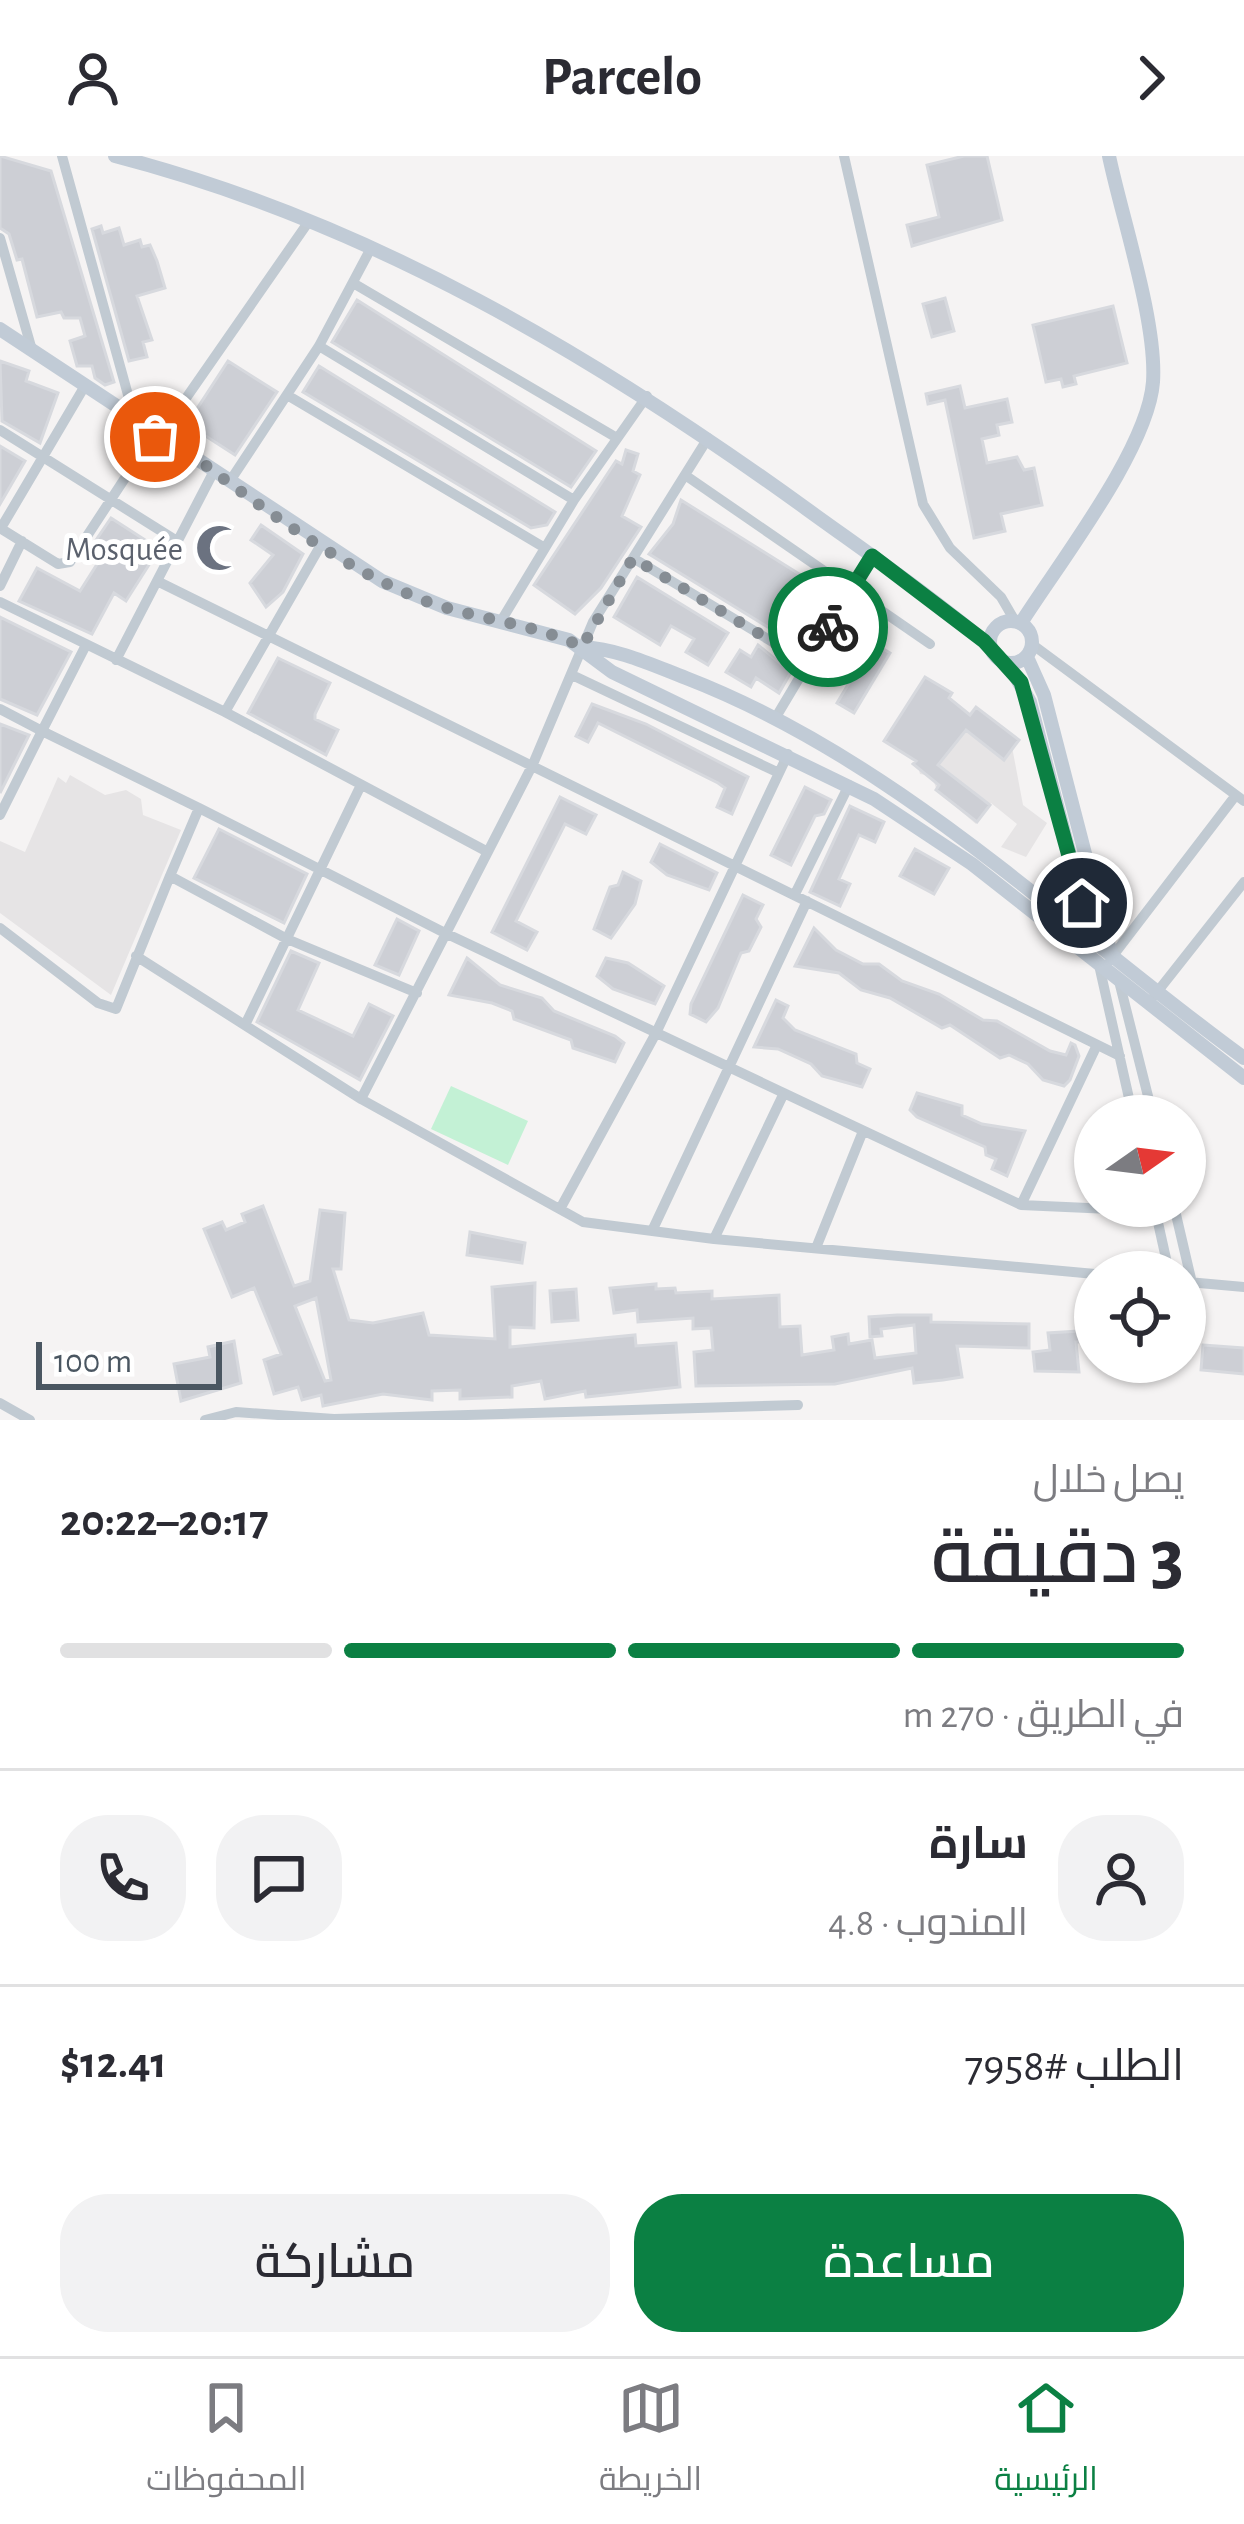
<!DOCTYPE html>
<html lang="ar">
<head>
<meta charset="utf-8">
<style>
  body { margin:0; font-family:"Alegreya Sans",Cairo,sans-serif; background:#f2f2f3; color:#2b2b33; direction:rtl; height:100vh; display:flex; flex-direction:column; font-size:45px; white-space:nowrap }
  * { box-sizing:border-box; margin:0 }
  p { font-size:39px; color:#7c7c81 }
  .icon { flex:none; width:66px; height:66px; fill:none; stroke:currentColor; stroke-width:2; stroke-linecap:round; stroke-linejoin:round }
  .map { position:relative; height:1264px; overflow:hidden; direction:ltr }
  .side { display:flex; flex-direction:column; background:#fff; flex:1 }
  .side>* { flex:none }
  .needle { width:78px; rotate:76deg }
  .buttons { position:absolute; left:1074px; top:939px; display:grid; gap:24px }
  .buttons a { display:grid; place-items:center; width:132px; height:132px; border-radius:50%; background:#fff; box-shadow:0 3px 9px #0004; font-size:60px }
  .scale { position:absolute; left:36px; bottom:30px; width:186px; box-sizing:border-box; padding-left:12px; border:6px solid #4a5661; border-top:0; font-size:33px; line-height:42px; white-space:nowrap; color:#4a5661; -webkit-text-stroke:9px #fff; paint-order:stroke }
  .pin { position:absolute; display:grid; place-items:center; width:102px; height:102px; color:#fff; margin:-51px; border:6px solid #fff; border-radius:50%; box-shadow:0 3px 12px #0007 }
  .courier { position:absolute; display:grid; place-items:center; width:120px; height:120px; margin:-60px; border:9px solid #0b8043; border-radius:50%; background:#fff; color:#222; box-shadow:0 3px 15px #0007 }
  .summary em { font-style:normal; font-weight:600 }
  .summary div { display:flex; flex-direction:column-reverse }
  .summary { display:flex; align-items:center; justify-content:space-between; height:204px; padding:0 60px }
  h1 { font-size:78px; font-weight:600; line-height:90px }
  .bar { display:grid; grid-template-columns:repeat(4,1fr); gap:18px 12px; align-content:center; height:144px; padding:0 60px }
  .bar i { height:15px; border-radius:9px; background:#e1e1e2 }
  .bar .current { background:#0b8043 }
  .bar p { grid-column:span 4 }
  .line { display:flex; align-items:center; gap:30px; padding:0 60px; border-top:3px solid #e1e1e2 }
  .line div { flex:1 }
  .round { display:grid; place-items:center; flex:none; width:126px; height:126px; border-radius:48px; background:#f2f2f3 }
  .cta { display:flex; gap:24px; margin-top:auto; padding:24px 60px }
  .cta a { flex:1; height:138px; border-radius:48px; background:#0b8043; color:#fff; font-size:48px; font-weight:600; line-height:138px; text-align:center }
  .cta a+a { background:#f2f2f3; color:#2b2b33 }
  header { display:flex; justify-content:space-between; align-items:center; height:156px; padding:0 60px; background:#fff; font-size:54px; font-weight:600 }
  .tab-bar { display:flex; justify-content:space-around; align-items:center; height:168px; border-top:3px solid #e1e1e2; background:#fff; font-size:33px; color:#7c7c81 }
  .tab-bar a { display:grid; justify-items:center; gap:6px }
  .tab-bar .current { color:#0b8043 }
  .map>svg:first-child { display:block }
</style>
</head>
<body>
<header><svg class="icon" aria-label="forward" viewBox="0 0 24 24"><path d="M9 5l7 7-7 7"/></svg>Parcelo<svg class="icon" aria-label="person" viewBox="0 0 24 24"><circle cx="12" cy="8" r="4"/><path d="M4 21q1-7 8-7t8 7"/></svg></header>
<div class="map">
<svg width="1244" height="1264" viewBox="0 0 1244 1264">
  <rect width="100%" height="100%" fill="#f5f3f3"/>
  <path fill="#e6e4e5" d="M977 551 1009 575 1023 649 1047 667 1026 701 1001 691 1017 668 991 647 976 668 937 635 932 620 920 618 918 611Z
    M70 619 105 639 126 634 141 643 143 659 181 674 111 839 0 757V685L25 696 58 621 66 627Z"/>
  <path fill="#c3f1d5" d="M451 930 528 965 508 1009 431 973Z"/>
  <path fill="#cdcfd5" stroke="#d7d9de" stroke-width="3" fill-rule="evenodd" d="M0 0 51 15 114 226 105 229 95 222 92 210H77L70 185 85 180 80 162H64L61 156 37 161 22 103 17 104 9 78 0 72Z
    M964 0H987L1002 64 912 90 907 69 939 61 927 9Z
    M101 70 103 77 119 72 124 89 140 84 142 91 150 89 157 105 165 132 137 140 152 184 143 186 147 201 129 205 92 73Z
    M945 142 954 175 932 181 923 148Z
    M357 144 596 295 571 331 332 186Z
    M1113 150 1127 207 1074 220 1076 228 1063 231 1061 223 1046 226 1033 169Z
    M0 205 29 215 26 225 58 237 40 287 2 265Z
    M228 205 277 236 235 299 187 268Z
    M319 210 555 356 547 369 531 372 303 236Z
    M960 230 965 252 1007 243 1012 266 997 269 999 279 982 283 987 307 1017 301 1024 314 1034 312 1042 349 1001 358 1005 375 974 382 945 244 928 248 926 238Z
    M0 290 25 305 0 348Z
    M626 294 638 298 633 315 640 319 622 360 641 371 601 432 575 458 534 429 616 305 622 308Z
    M681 344 836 441 805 494 649 398 673 368Z
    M111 362 159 393 126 445 114 437 92 478 19 445 37 412 80 435 106 394 94 387Z
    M261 369 303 398 283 436 266 451 250 427 273 399 251 384Z
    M637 421 728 477 708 509 686 496 694 483 671 470 660 489 614 461Z
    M0 461 71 496 37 559 0 543Z
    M864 481 890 497 854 557 837 547 855 517 846 512Z
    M758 489 791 516 779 537 756 522 751 531 726 516 740 494 751 501Z
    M278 502 330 527 315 558V563L338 574 326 599 248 557Z
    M925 521 952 537 949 542 970 559 976 551 1019 584 1004 604 966 574 938 609 990 649 977 666 936 634 939 629 913 608 916 605 884 585Z
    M592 548 646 568 748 621 732 658 717 651 725 632 718 627 598 567 588 586 576 580Z
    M0 568 29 579 0 637Z
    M805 631 831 644 824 658 815 660 791 709 771 699Z
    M560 641 596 659 586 678 565 668 516 765 537 776 527 794 492 776Z
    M850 650 884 666 875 686 859 679 839 723 850 728 840 750 810 736Z
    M219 673 307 718 284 767 194 722Z
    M660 688 717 717 709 734 667 719 651 706Z
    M915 693 949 712 934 738 900 720Z
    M623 716 641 725 635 748 611 782 594 773 610 731 618 729Z
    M743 739 763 749 756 763 761 771 749 795 741 797 718 852 706 866 690 858 691 848Z
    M397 763 419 775 399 819 375 809Z
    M814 772 836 794 863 808H879L902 825 939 838 983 864 997 865 1050 895 1066 899 1071 887 1075 889 1079 900 1070 924 1064 930 1043 924 1028 908 1009 899 1000 902 950 869 942 872 890 842 861 834 839 817 795 810Z
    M291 795 319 807 298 854 353 880 369 848 393 860 360 924 257 866Z
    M467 802 500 829 542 842 554 855 615 880 624 887 615 906 573 892 571 884 514 863 512 855 492 847 449 839Z
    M606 802 628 807 664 830 655 848 613 833 597 820Z
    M776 844 788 850 783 862 795 874 856 898 857 907 870 913 862 931 822 920 811 908 778 893 754 891Z
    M917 937 962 950V959L982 968 1025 975 1007 1020 992 1013 996 1003 986 999 985 991 917 961 910 954Z
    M263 1050 294 1130 310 1125 320 1054 345 1057 341 1113H333L349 1164 373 1167 423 1157 429 1179 495 1183 492 1131 535 1127 534 1172 510 1171V1191L635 1179 636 1190 676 1187 680 1231 586 1241 585 1235 545 1243 541 1225 512 1230V1241L460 1243V1234L432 1235V1244L383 1238 323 1250 321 1239 302 1244 298 1231 274 1238 264 1204 281 1198 254 1132 232 1141 204 1073 222 1066 226 1074 245 1066 242 1058ZM316 1142 331 1224 325 1225 295 1150Z
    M470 1076 525 1087 522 1107 467 1099Z
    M656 1128V1133L675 1132 676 1137 712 1135V1143L779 1139 780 1171 800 1170 802 1199 834 1194 832 1181 848 1178 849 1188 872 1184 875 1202 916 1197 914 1169 881 1173 882 1180 870 1181 869 1161 897 1159H931V1166L1029 1168V1192L957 1190 962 1221 943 1224 914 1227 912 1212 835 1228 696 1230 694 1196 713 1194 711 1172 693 1173V1162L638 1166 637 1154 614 1157 610 1132Z
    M576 1133 578 1164 552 1166 550 1135Z
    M1079 1152H1095V1186H1076L1079 1216 1035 1215 1033 1196 1050 1194 1048 1177 1079 1175Z
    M234 1185 241 1227 181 1245 174 1208 210 1201 208 1191Z
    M1203 1189 1244 1192V1218L1201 1214Z"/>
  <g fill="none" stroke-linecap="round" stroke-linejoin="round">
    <path stroke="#c1cad2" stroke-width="10" d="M62 0 133 257
      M844 0 923 348 950 392 1001 441 1015 465
      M0 82 32 194
      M353 127 617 282
      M319 190 574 344
      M287 239 545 392
      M0 274 177 385
      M685 319 930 488
      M230 325 319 190 370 94
      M0 372 58 408 70 406 146 290 175 258 307 68
      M1 372 86 228
      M633 402 806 506
      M157 425 1120 900
      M0 430 22 385
      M0 446 225 556 486 695
      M501 465 574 344 647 240
      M86 489 42 575 199 652 170 720
      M1033 489 1244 645
      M116 504 214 315
      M572 519 779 617
      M0 553 42 575 0 659
      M225 556 322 387
      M776 561 872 400
      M199 652 443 776 1021 1049 1155 1055
      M795 738 849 629
      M0 772 98 847 116 853 170 720 287 783 417 837
      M136 800 361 943 583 1066 714 1083 1095 1118
      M1112 801 1236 639
      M1099 809 1133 960
      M1119 825 1153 960
      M1154 840 1244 726
      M245 869 361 629
      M361 943 533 608 593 466 708 282
      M1021 1049 1096 891
      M1174 1050 1192 1127
      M560 1053 656 877 788 598
      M1155 1053 1169 1116
      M652 1075 807 745
      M714 1083 784 937
      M816 1092 863 975
      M1188 1126 1244 1131
      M0 1247 30 1264
      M205 1264 236 1256 334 1263 798 1249"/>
    <path stroke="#c1cbd6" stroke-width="14" d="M115 0C370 66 597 201 808 354 869 398 933 442 991 491
      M0 173 382 425 447 452 569 484 612 516 874 643 972 708 1244 922
      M990 486a21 21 0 1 1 42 0a21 21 0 1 1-42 0Z
      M1021 467C1059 407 1148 293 1153 226 1157 166 1122 62 1109 0
      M582 491C619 493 652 509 686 522 898 604 1063 770 1244 902
      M1027 501 1044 539 1112 802
      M1008 507 1030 546 1093 787"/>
  </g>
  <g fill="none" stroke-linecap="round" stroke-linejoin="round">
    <path stroke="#868d94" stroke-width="12" stroke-dasharray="0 21.6" d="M155 281 160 276C242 335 329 407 423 444 475 464 532 466 582 491L633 402 806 506 828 471"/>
    <path stroke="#0b8043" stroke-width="15" d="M828 471 872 400 984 485 1021 526 1082 747"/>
  </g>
  <defs>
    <symbol id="mosque-bare" viewBox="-9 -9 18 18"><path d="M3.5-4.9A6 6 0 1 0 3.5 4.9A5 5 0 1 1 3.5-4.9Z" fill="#6b7280" stroke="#fff" stroke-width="2.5" paint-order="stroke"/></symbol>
  </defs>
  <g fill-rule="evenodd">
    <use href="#mosque-bare" x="186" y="359" width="66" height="66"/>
  </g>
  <g text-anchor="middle" stroke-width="10" stroke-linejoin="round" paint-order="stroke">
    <g font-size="33" fill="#5b616d" stroke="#fff" text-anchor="end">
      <text x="183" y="404">Mosquée</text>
    </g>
  </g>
</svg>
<div class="buttons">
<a><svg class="needle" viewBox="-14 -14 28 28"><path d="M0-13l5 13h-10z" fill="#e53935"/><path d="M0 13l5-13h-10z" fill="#7c7c81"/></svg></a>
<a><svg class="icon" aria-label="locate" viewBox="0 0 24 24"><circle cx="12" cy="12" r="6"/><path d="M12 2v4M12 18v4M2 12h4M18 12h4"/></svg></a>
</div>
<div class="scale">100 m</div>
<div class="pin" style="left:155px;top:281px;background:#ea580c"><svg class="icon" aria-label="bag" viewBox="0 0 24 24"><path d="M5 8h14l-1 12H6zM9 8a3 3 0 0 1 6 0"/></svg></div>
<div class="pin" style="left:1082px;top:747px;background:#1f2937"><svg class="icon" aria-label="home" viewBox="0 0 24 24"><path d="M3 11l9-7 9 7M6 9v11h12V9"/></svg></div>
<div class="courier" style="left:828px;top:471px"><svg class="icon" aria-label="bike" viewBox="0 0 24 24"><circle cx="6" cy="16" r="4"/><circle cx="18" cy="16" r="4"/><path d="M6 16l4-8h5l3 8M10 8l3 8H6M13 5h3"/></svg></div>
</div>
<section class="side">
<div class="summary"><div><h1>3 دقيقة</h1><p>يصل خلال</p></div><em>20:17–20:22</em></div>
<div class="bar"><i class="current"></i><i class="current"></i><i class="current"></i><i></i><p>في الطريق · 270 m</p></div>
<div class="line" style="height:216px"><a class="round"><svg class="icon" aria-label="person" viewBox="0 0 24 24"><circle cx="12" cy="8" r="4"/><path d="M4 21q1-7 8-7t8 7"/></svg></a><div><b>سارة</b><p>المندوب · 4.8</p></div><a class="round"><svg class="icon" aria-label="chat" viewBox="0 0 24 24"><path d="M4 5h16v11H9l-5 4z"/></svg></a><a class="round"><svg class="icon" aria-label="phone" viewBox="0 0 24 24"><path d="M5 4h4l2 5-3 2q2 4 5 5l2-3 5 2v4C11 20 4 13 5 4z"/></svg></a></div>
<div class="line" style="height:156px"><div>الطلب #7958</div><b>$12.41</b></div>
<div class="cta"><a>مساعدة</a><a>مشاركة</a></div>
</section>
<nav class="tab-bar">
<a class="current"><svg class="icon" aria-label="home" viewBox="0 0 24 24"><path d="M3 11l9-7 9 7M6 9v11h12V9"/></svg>الرئيسية</a>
<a><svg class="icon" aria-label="map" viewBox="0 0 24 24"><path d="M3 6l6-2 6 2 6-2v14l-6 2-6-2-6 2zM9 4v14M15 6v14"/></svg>الخريطة</a>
<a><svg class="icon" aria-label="saved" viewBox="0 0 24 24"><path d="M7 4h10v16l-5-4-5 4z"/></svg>المحفوظات</a>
</nav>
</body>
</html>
